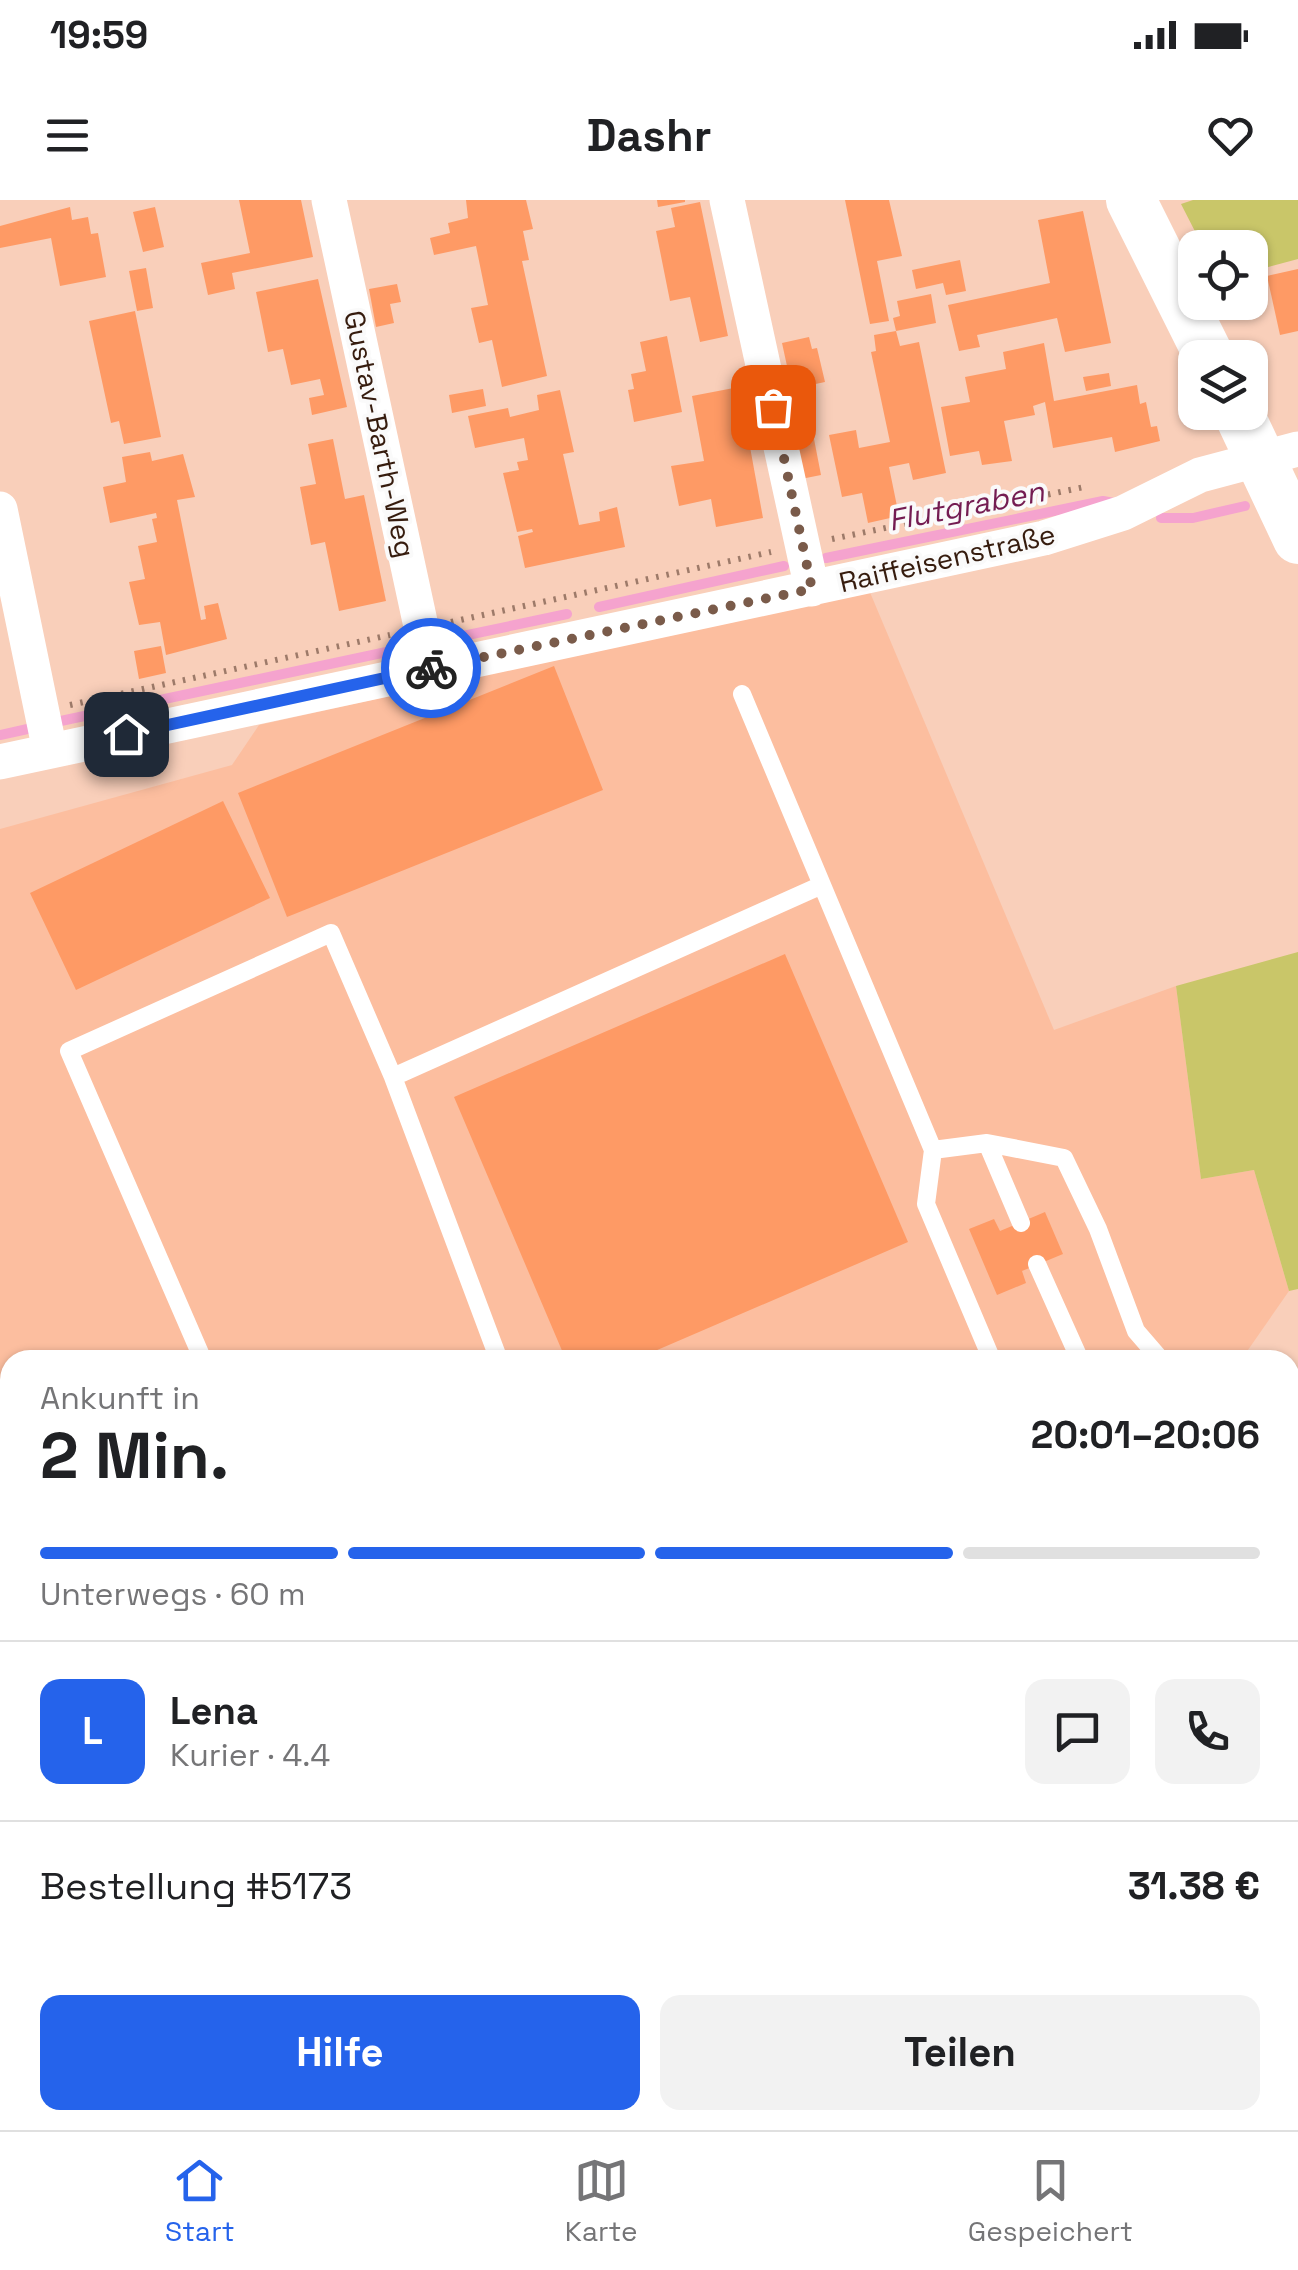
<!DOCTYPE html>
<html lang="de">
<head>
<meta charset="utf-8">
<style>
  body { margin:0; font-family:"Space Grotesk",sans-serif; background:#f2f2f2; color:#202124; height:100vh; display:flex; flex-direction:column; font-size:38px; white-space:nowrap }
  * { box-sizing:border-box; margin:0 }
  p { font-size:32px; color:#757577 }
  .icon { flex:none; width:55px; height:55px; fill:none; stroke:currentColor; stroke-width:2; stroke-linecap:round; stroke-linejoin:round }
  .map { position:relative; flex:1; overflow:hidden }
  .details { position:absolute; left:0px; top:1150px; width:1300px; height:780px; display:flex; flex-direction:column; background:#fff; border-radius:30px 30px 0 0; box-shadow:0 2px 8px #0004 }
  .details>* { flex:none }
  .tools { position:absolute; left:1178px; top:30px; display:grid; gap:20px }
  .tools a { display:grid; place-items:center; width:90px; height:90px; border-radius:20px; background:#fff; box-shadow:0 2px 8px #0004; font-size:50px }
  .pin { position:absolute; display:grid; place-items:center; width:85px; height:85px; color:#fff; margin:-42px; border-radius:20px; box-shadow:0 5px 15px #0006 }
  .courier { position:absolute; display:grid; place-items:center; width:100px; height:100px; margin:-50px; border:8px solid #2563eb; border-radius:50%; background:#fff; color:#222; box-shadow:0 2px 12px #0007 }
  .head em { font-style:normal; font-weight:700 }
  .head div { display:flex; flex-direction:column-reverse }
  .head { display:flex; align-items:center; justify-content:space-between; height:170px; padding:0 40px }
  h1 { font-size:65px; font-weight:700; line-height:75px }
  .bar { display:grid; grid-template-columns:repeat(4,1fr); gap:15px 10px; align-content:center; height:120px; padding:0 40px }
  .bar i { height:12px; border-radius:8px; background:#e0e0e0 }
  .bar .current { background:#2563eb }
  .bar p { grid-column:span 4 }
  .line { display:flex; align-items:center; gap:25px; padding:0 40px; border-top:2px solid #e0e0e0 }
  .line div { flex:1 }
  .round { display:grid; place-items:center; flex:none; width:105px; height:105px; border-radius:20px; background:#f2f2f2 }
  .primary-button { display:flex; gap:20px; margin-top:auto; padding:20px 40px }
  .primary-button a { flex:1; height:115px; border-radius:20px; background:#2563eb; color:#fff; font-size:40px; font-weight:700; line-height:115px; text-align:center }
  .primary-button a+a { background:#f2f2f2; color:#202124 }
  .status { display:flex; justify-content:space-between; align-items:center; height:70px; padding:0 50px; background:#fff; direction:ltr }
  .status svg { height:28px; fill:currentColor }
  header { display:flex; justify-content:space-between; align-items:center; height:130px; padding:0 40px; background:#fff; font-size:45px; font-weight:700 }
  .menu { display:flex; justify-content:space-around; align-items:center; height:140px; border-top:2px solid #e0e0e0; background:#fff; font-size:28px; color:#757577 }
  .menu a { display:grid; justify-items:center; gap:5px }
  .menu .current { color:#2563eb }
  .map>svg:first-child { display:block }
</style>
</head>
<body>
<div class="status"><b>19:59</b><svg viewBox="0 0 49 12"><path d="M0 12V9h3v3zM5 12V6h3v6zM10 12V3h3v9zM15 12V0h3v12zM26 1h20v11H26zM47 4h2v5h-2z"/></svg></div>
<header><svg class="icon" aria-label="menu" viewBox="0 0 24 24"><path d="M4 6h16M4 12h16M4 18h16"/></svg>Dashr<svg class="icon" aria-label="heart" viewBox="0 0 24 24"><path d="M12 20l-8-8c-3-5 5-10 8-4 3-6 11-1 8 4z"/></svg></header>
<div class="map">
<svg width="1298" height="1930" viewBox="0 0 1298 1930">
  <rect width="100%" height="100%" fill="#f9cfba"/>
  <path fill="#fcbe9f" d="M869 390 1054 830 1176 786 1201 979 1254 970 1289 1091 1241 1160H10V1372L0 1353V629L232 565 259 525Z
    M1298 1231V1930H909L906 1920H1290V1233Z
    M10 1590V1824L2 1826 0 1594Z"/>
  <path fill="#c9c669" d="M1193 0H1298V59L1250 72V48L1203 47 1181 4Z
    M1298 752V1089L1289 1091 1254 970 1201 979 1176 786Z
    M0 1819 2 1826 10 1824V1920H197L203 1930H0Z"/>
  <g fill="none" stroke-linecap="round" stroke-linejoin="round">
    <path stroke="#f5a3ce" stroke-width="10" d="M1161 318H1193L1245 306
      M826 358 1103 301 1114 303
      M599 407 784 366
      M439 441 567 414
      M56 522 410 447
      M0 535 32 528"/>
  </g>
  <path fill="#fe9a65" d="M239 0H301L313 57 232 73 235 89 208 95 201 63 250 53Z
    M466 0H526L533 29 523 31 529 60 522 61 547 176 502 187 492 140 479 143 471 108 488 105 476 46 434 55 430 38 450 33 448 23 468 18Z
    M657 0H685V2L658 7Z
    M845 0H889L902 56 877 61 889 121 870 124Z
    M700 2 728 136 700 142 690 97 670 101 656 31 675 27 671 8Z
    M70 7 72 20 88 17 91 34 98 33 106 77 60 86 51 38 0 48V26Z
    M155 7 164 47 143 52 133 12Z
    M1083 11 1111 143 1065 152 1057 118 977 135 980 147 959 151 948 105 1050 83 1038 20Z
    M960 60 966 91 946 95 943 83 916 89 912 70Z
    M146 68 153 108 137 111 129 71Z
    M1298 69V131L1280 135 1267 76Z
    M318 79 347 207 312 215 309 198 324 195 320 179 291 185 283 149 268 152 256 92Z
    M397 84 401 102 390 104 394 123 376 127 369 89Z
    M931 94 936 123 896 131 893 118 900 116 897 101Z
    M135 111 161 237 124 244 119 221 111 223 89 121Z
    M896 131 900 146 919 142 946 273 913 280 909 263 889 267 899 316 868 323 862 293 842 297 829 235 856 230 859 248 890 242 871 152 876 151 874 135Z
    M667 136 682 212 634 222 628 190 634 189 631 174 646 171 640 142Z
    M809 137 812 149 817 148 825 182 792 189 782 143Z
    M1044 143 1054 201 1137 185 1140 204 1146 202 1151 227 1157 226 1160 241 1115 252 1112 237 1053 248 1045 202 1033 206 1035 215 1004 221 1012 261 982 265 979 251 950 256 941 207 970 202 965 177 1006 169 1003 152Z
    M1109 173 1111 186 1086 191 1083 177Z
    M739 187 763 318 716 327 711 299 679 306 671 266 704 261 692 196Z
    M483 189 486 206 452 213 449 195Z
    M560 190 574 252 563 254 579 325 600 321 599 312 617 307 625 347 525 368 518 336 533 332 532 329 517 332 503 273 519 270 517 262 528 260 524 238 475 248 468 216 508 208 510 217 539 210 537 195Z
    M333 239 345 299 364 295 386 401 339 411 325 342 311 345 300 287 316 284 308 244Z
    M814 239 821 275 801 279 794 243Z
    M150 252 152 261 183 254 195 297 177 300 201 420 206 419 204 406 218 403 227 439 166 455 160 422 139 425 129 382 145 379 138 346 157 342 152 319 157 318 156 313 110 323 103 287 126 282 122 257Z
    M161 446 166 473 139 479 134 451Z
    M554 466 603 590 287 717 238 593Z
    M223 601 270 698 76 790 30 693Z
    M785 754 908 1042 634 1160H566L454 897Z
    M1045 1012 1063 1054 1022 1071 1026 1083 997 1095 969 1029 994 1019 1000 1031Z
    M801 1153 802 1160H778V1158Z
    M10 1665V1802H9L0 1773V1668Z
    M1298 1680V1930H1280L1278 1920H1290V1682Z"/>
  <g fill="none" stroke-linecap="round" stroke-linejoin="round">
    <path stroke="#9d7a69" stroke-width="6" stroke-dasharray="2.5 8" stroke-linecap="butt" d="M832 339 1089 286
      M451 422 771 352
      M70 505 390 435"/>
    <path stroke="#fff" stroke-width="18" d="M742 494 933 950 987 943 1064 958 1098 1029 1136 1131 1161 1160
      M987 943 1021 1023
      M933 950 926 1004 992 1160
      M1037 1064 1080 1160
      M203 1160 69 851 331 733 393 877
      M499 1160 393 877 822 685
      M0 1638 10 1633
      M1290 1649 1298 1647
      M1223 1920 1225 1930"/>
    <path stroke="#fff" stroke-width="35" d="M329 0 430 468
      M727 0 812 389
      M0 309 50 551
      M0 562 1044 338 1123 313 1200 275 1298 249
      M1290 1221 1298 1219
      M889 1920 891 1930"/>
    <path stroke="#fff" stroke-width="50" d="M1131 0 1210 158
      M1238 212 1298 339"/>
    <path stroke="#fff" stroke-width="55" d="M0 1503 10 1521
      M230 1920 236 1930"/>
  </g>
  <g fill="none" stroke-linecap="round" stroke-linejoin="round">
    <path stroke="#7a5b4a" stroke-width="10" stroke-dasharray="0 18" d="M431 468 812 389 773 207"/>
    <path stroke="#2563eb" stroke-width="12" d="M126 534 431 468"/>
  </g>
  <g text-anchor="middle" stroke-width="8" stroke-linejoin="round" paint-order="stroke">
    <g font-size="28" fill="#361c0e" stroke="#fafafa">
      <text transform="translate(380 234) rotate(78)" y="10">Gustav-Barth-Weg</text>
      <text transform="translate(947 358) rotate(-13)" y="10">Raiffeisenstraße</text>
    </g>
    <g font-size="30" font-style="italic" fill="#741c52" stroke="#fafafa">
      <text transform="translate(966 306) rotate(-11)" y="10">Flutgraben</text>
    </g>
  </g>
</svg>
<div class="tools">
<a><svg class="icon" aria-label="locate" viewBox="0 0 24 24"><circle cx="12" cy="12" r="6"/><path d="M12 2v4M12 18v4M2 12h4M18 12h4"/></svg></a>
<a><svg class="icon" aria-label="layers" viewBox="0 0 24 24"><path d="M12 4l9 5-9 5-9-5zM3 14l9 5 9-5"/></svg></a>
</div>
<div class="pin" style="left:773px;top:207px;background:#ea580c"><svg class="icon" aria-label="bag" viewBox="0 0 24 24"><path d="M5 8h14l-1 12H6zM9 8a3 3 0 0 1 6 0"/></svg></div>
<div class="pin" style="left:126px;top:534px;background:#1f2937"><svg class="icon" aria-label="home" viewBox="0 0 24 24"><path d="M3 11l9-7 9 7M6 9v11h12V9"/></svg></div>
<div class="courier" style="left:431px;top:468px"><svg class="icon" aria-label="bike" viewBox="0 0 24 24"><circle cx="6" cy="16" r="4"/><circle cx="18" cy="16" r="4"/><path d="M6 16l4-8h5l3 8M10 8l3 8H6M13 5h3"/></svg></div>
<section class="details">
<div class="head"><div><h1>2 Min.</h1><p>Ankunft in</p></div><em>20:01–20:06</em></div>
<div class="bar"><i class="current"></i><i class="current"></i><i class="current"></i><i></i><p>Unterwegs · 60 m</p></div>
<div class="line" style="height:180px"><b class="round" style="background:#2563eb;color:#fff">L</b><div><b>Lena</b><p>Kurier · 4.4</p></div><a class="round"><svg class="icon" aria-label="chat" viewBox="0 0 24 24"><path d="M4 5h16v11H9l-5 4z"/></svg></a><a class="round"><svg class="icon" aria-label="phone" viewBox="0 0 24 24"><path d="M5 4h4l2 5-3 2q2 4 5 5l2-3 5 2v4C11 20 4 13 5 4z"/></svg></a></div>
<div class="line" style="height:130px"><div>Bestellung #5173</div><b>31.38 €</b></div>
<div class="primary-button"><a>Hilfe</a><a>Teilen</a></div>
</section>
</div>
<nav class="menu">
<a class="current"><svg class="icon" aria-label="home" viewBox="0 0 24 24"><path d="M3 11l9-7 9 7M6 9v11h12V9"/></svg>Start</a>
<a><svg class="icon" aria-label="map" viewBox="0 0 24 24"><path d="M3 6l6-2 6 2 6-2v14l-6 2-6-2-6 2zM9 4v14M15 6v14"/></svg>Karte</a>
<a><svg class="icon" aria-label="saved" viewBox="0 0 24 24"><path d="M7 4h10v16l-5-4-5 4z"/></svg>Gespeichert</a>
</nav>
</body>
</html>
